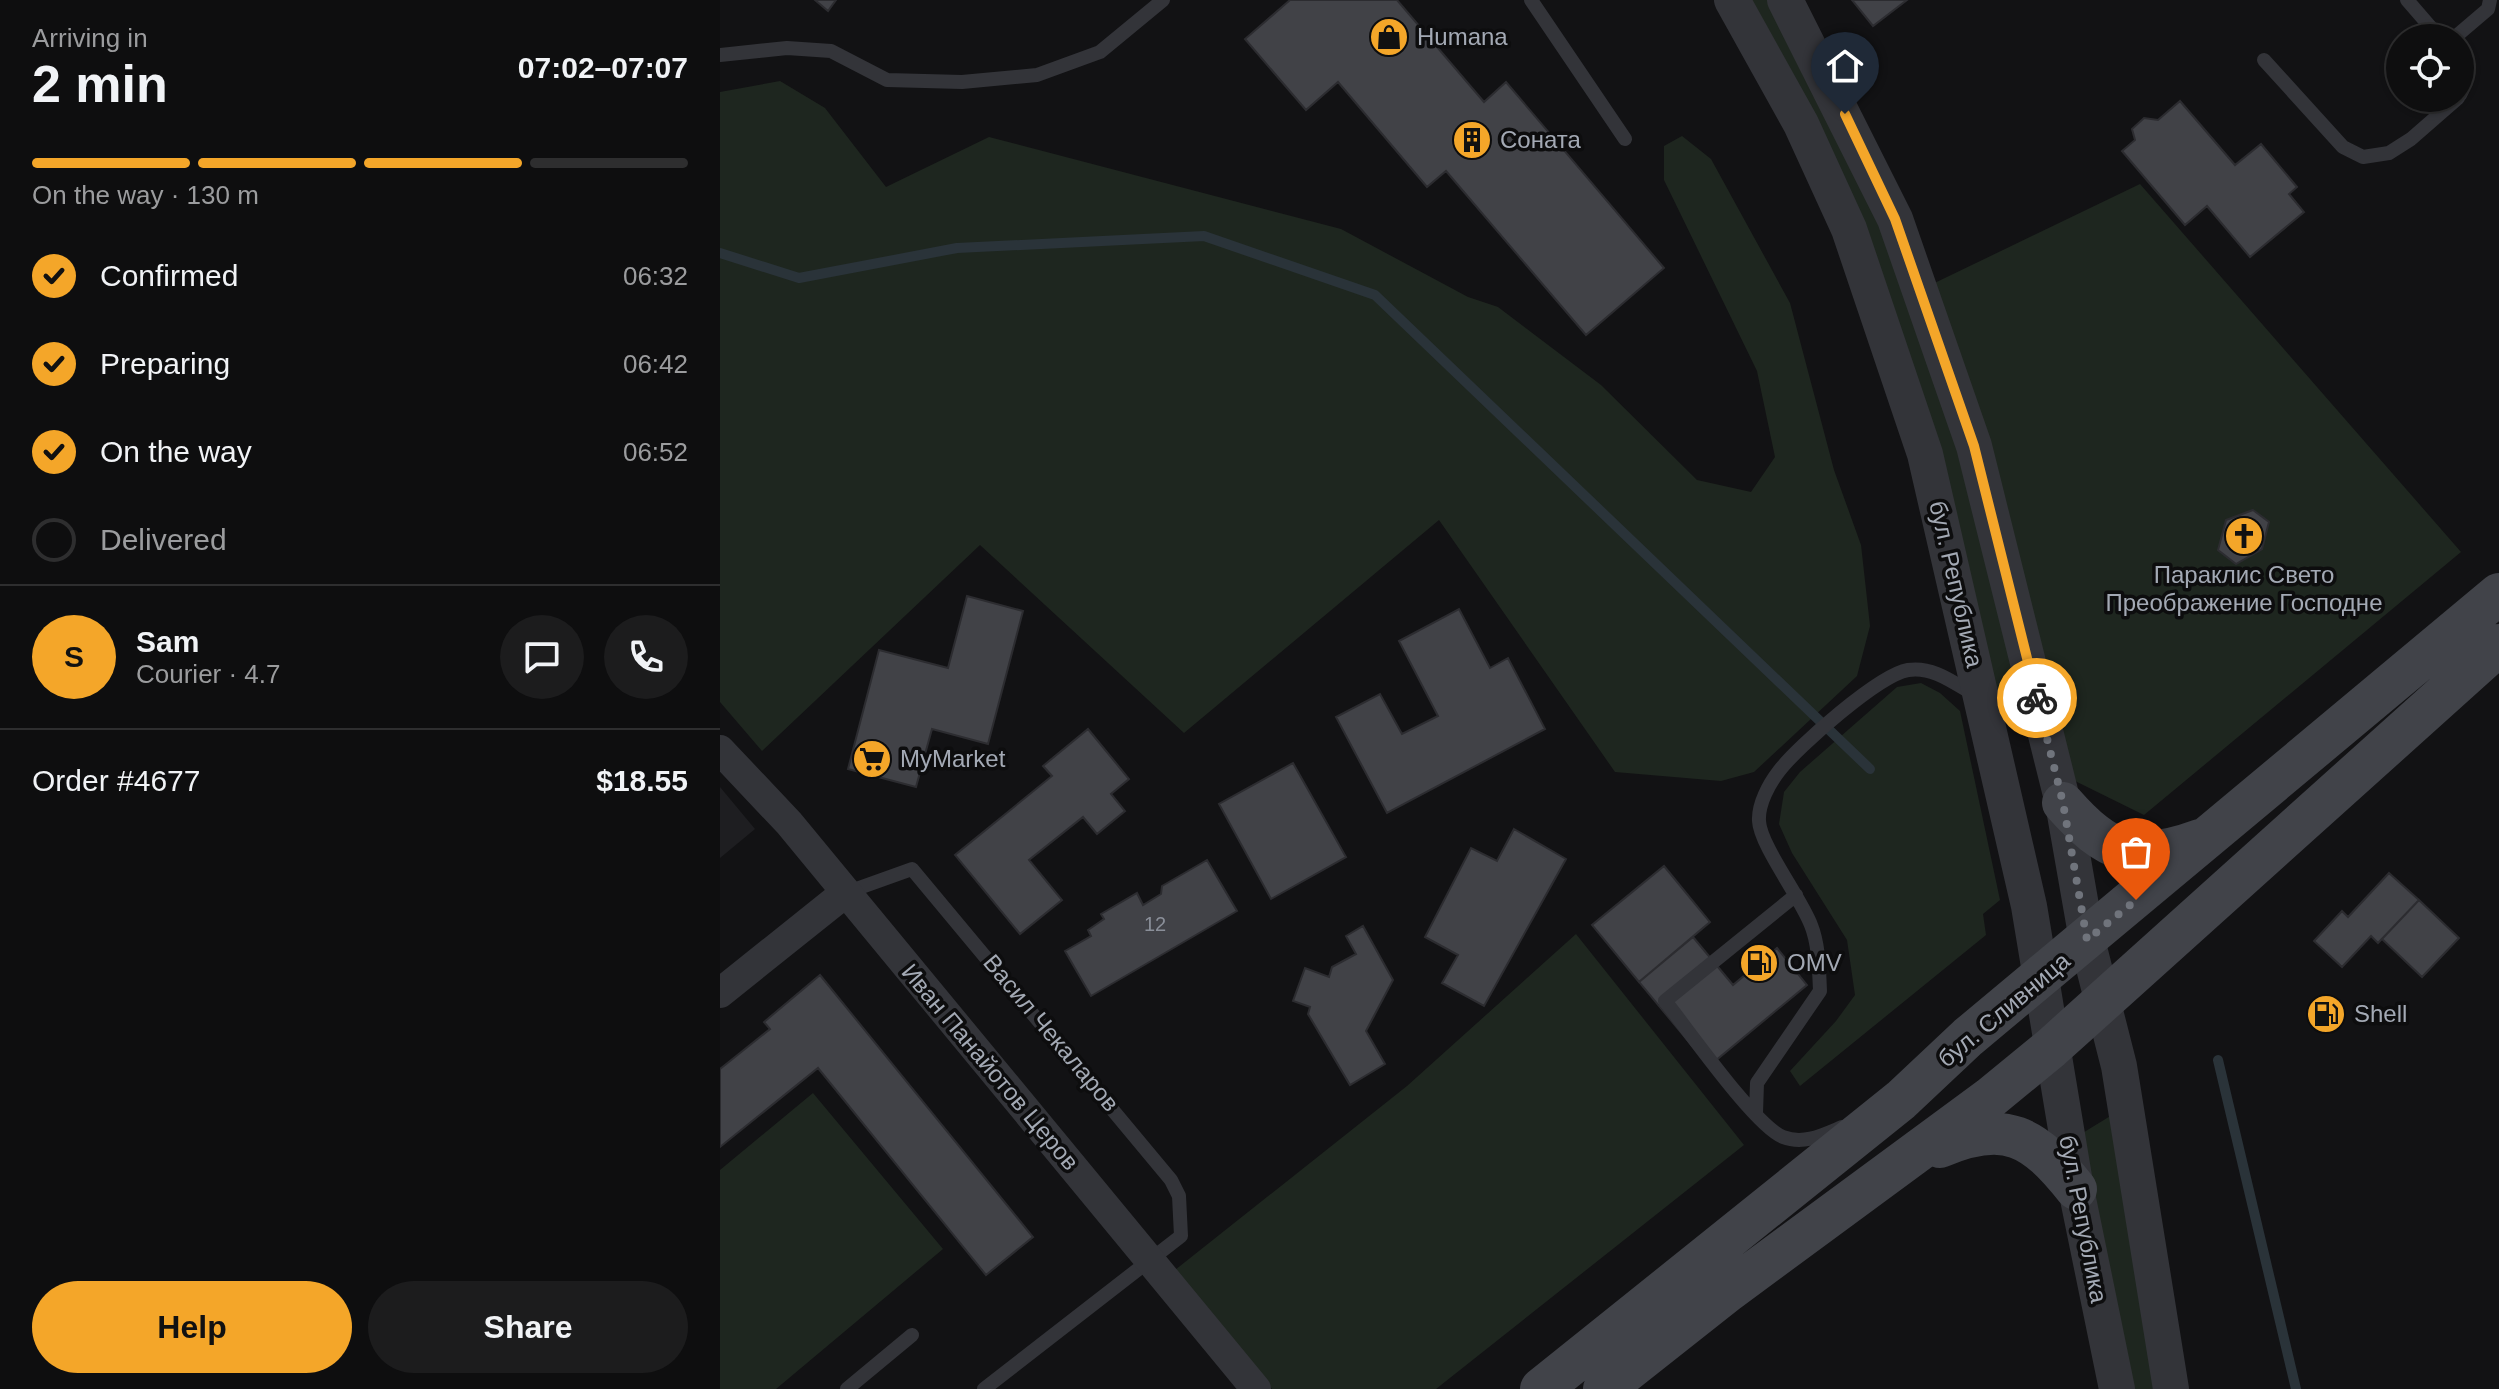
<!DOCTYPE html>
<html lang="en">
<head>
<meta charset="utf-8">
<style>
  body { margin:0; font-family:Helvetica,sans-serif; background:#1c1c1d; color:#f1f3f6; height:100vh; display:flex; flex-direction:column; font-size:30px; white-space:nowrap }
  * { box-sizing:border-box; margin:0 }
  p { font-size:26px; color:#9b9c9e }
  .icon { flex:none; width:44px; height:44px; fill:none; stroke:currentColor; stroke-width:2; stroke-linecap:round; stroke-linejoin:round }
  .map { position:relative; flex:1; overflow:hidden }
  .details { display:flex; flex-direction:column; background:#0e0e0f; width:720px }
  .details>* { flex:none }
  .fabs { position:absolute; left:1666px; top:24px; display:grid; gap:16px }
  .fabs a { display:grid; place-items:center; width:88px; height:88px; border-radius:50%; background:#0e0e0f; box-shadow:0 2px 6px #0004,0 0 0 2px #2e2e2f; font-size:40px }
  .pin { position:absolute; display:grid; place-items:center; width:68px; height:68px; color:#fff; margin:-82px -34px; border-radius:50% 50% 50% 0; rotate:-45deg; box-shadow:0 0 8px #0007 }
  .pin .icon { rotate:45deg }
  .courier { position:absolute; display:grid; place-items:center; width:80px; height:80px; margin:-40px; border:6px solid #f4a629; border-radius:50%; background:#fff; color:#222; box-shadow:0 2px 10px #0007 }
  .head em { font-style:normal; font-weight:700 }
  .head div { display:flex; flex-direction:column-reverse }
  .head { display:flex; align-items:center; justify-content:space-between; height:136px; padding:0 32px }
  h1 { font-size:52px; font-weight:700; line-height:60px }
  .bar { display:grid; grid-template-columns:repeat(4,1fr); gap:12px 8px; align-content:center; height:96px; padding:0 32px }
  .bar i { height:10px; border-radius:6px; background:#2e2e2f }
  .bar .active { background:#f4a629 }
  .bar p { grid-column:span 4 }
  .line { display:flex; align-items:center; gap:20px; padding:0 32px; border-top:2px solid #2e2e2f }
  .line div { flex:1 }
  .round { display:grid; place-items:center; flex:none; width:84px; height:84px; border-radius:42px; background:#1c1c1d }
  ol { padding:0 32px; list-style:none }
  li { display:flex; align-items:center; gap:24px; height:88px }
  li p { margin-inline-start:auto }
  li .icon { padding:8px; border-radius:50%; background:#f4a629; color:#111; stroke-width:4 }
  li:last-child { color:#9b9c9e }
  li i { width:44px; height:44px; border:4px solid #2e2e2f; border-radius:50% }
  .action { display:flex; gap:16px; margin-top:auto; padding:16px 32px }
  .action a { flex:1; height:92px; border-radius:48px; background:#f4a629; color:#111; font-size:32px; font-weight:700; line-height:92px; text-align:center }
  .action a+a { background:#1c1c1d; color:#f1f3f6 }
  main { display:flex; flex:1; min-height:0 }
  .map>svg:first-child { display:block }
</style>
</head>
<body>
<main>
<section class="details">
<div class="head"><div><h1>2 min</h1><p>Arriving in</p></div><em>07:02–07:07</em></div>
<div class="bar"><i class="active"></i><i class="active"></i><i class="active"></i><i></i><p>On the way · 130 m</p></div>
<ol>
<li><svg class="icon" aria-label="check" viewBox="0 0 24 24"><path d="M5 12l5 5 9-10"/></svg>Confirmed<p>06:32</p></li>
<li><svg class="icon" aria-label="check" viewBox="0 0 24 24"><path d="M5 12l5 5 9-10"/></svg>Preparing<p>06:42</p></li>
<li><svg class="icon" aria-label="check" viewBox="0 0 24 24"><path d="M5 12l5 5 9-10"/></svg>On the way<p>06:52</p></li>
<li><i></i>Delivered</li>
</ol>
<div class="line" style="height:144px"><b class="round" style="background:#f4a629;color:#111">S</b><div><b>Sam</b><p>Courier · 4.7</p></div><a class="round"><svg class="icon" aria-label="chat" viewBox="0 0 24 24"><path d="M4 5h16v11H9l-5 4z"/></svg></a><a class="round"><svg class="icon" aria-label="phone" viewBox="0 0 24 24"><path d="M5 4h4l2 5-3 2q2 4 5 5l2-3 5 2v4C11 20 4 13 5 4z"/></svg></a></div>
<div class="line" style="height:104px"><div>Order #4677</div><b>$18.55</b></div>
<div class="action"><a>Help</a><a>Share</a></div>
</section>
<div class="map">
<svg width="1779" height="1389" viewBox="0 0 1779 1389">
  <rect width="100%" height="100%" fill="#121214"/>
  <path fill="#1e1e21" d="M0 787 35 829 0 858Z"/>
  <path fill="#1e261f" d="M1012 0H1065L1200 290 1420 184 1741 552 1424 815 1353 780 1321 714 1268 719 1129 229Z
    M60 81 105 108 166 187 269 137 621 229 748 297 778 307 881 385 977 480 1031 492 1055 457 1037 371 944 180V146L962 136 991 159 1070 303 1114 470 1141 545 1150 626 1137 676 1034 772 1001 781 895 772 719 520 464 733 260 545 42 751 0 702V92Z
    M1201 683 1220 693 1240 711 1280 900 1263 914 1266 935 1080 1086 1070 1071 1116 1021 1135 995 1127 940 1072 853 1059 824 1064 792 1080 772 1177 687Z
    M856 934 1024 1145 716 1389H552L455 1270 687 1086Z
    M93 1093 223 1249 56 1389H0V1170Z
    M1405 1107 1451 1389H1397L1348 1142Z"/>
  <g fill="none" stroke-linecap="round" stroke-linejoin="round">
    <path stroke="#2a3339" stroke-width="10" d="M0 253 79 278 237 248 484 236 655 295 1150 769
      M1498 1060 1576 1389"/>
  </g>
  <path fill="#414247" stroke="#2c2c30" stroke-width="2" d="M95 0H116L108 11Z
    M570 0H677L764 102 786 82 944 268 866 335 726 171 707 187 618 82 586 110 525 39Z
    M1132 0H1187L1153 26Z
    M1460 101 1515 165 1541 144 1577 187 1569 194 1584 212 1530 257 1487 206 1465 225 1402 151 1415 140 1412 129 1424 118 1438 120Z
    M1533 510 1549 522 1542 549 1516 564 1498 550 1506 520Z
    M247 596 303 611 268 744 212 729 196 787 128 769 159 650 228 668Z
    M739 609 770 668 788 658 825 729 667 813 616 717 660 694 682 734 718 716 679 641Z
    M368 729 409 779 391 794 405 811 377 834 363 817 309 860 342 900 300 934 235 855 332 776 323 766Z
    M573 763 626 857 551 899 499 804Z
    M794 829 846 859 764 1006 722 983 738 955 705 937 751 848 777 861Z
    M487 860 517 911 371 996 345 951 371 936 368 930 384 919 381 914 417 893 423 905 441 894 442 886Z
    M944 866 990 922 919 982 872 925Z
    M1669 873 1699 900 1658 943 1651 936 1622 967 1594 941 1622 911 1628 917Z
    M1699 900 1739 938 1702 977 1662 939Z
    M643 926 673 980 646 1031 665 1064 630 1085 588 1014 590 1007 573 1001 585 968 609 977 612 967 636 954 626 936Z
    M973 937 1013 985 1057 948 1087 985 989 1066 919 982Z
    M100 975 313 1237 266 1275 98 1068 0 1147V1069L50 1029 44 1022Z"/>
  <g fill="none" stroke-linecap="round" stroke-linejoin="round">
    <path stroke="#333439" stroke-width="14" d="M811 0 905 139
      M1687 0 1720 38
      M1734 38 1768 9 1770 0
      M0 55 67 48 111 51 167 80 242 82 317 75 380 52 443 0
      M1544 60 1623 147 1643 157 1669 153 1691 139 1738 98
      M1740 64C1747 74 1746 84 1740 95
      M125 893 192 869 451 1180 459 1196 461 1236 264 1389
      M1076 895 945 1001C967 1028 1035 1126 1063 1137 1084 1145 1103 1135 1122 1127
      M1036 1113 1037 1083 1100 991C1099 970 1099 945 1091 925 1081 898 1040 845 1039 821 1038 804 1049 784 1059 771 1078 746 1159 675 1188 670 1213 666 1234 683 1255 695
      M127 1389 192 1335"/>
    <path stroke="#333439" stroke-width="30" d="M0 750 69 823 536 1389
      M0 993 125 893"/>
    <path stroke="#333439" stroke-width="36" d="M1012 0 1081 124 1129 229 1205 454 1309 906 1356 1189 1397 1389
      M1065 0 1175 219 1254 446 1343 803 1367 940 1399 1066 1451 1389"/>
    <path stroke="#414349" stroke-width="42" d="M1343 803C1387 853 1415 864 1480 840
      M1220 1147C1286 1119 1314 1136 1356 1189
      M821 1389 1181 1100 1248 1037 1779 594
      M884 1389 1008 1291 1270 1098 1331 1048 1779 645"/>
  </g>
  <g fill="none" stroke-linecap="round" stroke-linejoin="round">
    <path stroke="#70747c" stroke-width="8" stroke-dasharray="0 14.4" d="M1317 698 1343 803 1367 940 1416 900"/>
    <path stroke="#f4a629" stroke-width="10" d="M1125 114 1175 219 1254 446 1317 698"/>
  </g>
  <defs>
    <symbol id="shop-disc" viewBox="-11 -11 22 22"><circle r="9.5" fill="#f4a629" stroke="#0d0d0e"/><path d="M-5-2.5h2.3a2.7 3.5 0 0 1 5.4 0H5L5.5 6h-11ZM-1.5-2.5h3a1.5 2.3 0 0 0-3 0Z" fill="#111"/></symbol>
    <symbol id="building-disc" viewBox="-11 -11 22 22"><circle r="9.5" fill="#f4a629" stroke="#0d0d0e"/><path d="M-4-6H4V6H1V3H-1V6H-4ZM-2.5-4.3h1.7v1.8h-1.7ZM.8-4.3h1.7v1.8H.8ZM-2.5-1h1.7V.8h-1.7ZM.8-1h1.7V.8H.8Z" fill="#111"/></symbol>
    <symbol id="church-disc" viewBox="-11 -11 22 22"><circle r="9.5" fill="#f4a629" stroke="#0d0d0e"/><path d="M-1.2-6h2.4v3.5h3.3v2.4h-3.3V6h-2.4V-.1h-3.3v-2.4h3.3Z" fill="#111"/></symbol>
    <symbol id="supermarket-disc" viewBox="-11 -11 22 22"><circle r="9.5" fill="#f4a629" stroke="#0d0d0e"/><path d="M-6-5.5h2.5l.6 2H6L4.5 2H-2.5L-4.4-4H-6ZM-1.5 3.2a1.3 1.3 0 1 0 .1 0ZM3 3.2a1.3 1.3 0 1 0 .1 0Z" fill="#111"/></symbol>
    <symbol id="fuel-disc" viewBox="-11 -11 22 22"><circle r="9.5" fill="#f4a629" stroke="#0d0d0e"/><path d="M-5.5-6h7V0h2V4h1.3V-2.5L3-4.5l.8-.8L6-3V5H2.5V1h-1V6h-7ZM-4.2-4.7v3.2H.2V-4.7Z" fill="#111"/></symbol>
  </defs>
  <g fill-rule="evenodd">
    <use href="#shop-disc" x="647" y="15" width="44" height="44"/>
    <use href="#building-disc" x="730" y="118" width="44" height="44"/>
    <use href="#church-disc" x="1502" y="514" width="44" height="44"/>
    <use href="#supermarket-disc" x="130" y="737" width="44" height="44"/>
    <use href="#fuel-disc" x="1017" y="941" width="44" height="44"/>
    <use href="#fuel-disc" x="1584" y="992" width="44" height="44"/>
  </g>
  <g text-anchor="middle" stroke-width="7" stroke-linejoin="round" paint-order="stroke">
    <g font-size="20" fill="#8a8f99">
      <text x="435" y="931">12</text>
    </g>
    <g font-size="24" fill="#a3a9b4" stroke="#0d0d0e" text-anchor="start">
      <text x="697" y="45">Humana</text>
      <text x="780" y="148">Соната</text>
      <text x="1524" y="583" text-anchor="middle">Параклис Свето<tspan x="1524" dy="28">Преображение Господне</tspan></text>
      <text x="180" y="767">MyMarket</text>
      <text x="1067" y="971">OMV</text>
      <text x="1634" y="1022">Shell</text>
    </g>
    <g font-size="24" fill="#a3a9b4" stroke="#0d0d0e">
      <text transform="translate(1236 584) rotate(77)" y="8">бул. Република</text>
      <text transform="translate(1284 1010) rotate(-40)" y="8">бул. Сливница</text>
      <text transform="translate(331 1033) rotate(50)" y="8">Васил Чекаларов</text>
      <text transform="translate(270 1067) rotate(50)" y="8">Иван Панайотов Церов</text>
      <text transform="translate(1363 1219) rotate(79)" y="8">бул. Република</text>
    </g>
  </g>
</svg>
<div class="fabs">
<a><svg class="icon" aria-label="locate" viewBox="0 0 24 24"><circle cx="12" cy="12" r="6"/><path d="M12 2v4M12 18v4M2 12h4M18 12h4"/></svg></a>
</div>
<div class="pin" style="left:1416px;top:900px;background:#ea580c"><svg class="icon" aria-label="bag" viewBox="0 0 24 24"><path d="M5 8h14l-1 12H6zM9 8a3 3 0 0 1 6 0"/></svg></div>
<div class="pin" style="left:1125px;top:114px;background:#1f2937"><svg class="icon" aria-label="home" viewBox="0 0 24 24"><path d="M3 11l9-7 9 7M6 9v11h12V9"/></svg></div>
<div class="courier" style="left:1317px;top:698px"><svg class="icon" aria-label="bike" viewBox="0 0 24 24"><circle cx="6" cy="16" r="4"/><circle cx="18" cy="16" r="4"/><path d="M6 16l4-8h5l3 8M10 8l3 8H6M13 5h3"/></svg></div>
</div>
</main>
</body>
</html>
